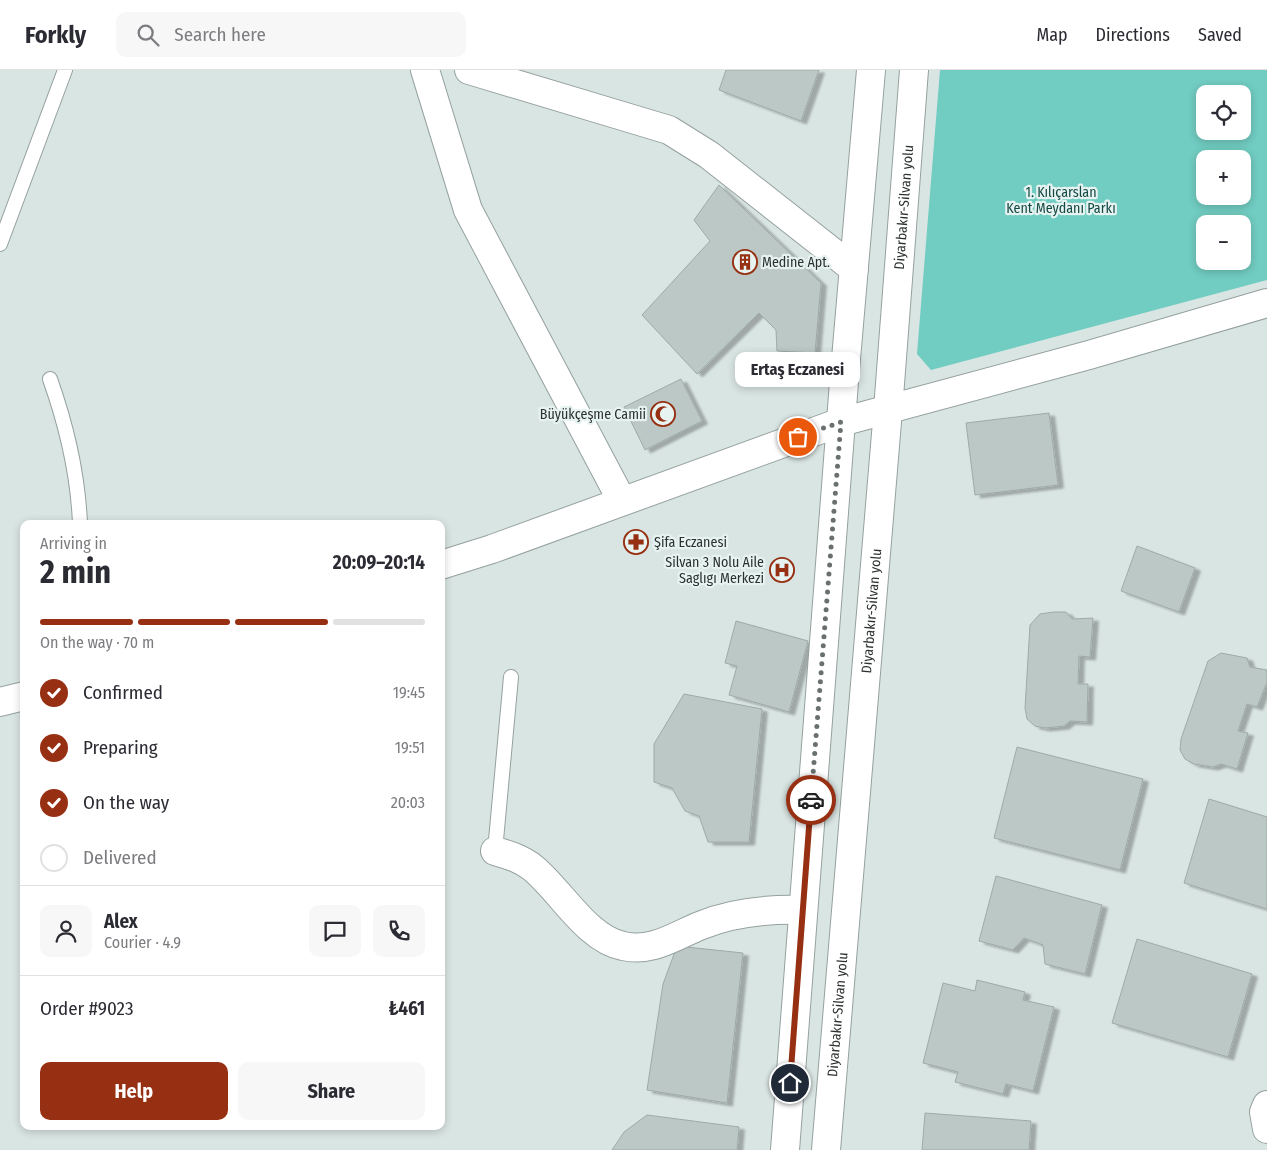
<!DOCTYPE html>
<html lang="en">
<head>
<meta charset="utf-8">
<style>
  body { margin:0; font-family:"Fira Sans Condensed",sans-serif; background:#f7f7f7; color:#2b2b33; height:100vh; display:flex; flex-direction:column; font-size:19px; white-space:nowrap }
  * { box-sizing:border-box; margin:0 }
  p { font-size:16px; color:#7c7c81 }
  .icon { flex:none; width:28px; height:28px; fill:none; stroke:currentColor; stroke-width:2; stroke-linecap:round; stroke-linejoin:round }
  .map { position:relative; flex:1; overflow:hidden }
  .details { position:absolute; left:20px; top:450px; width:425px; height:610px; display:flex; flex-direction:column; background:#fff; border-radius:10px; box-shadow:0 2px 8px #0003 }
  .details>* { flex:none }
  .fabs { position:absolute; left:1196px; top:15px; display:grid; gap:10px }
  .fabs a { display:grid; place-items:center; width:55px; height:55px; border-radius:10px; background:#fff; box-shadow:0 2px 8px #0003; font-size:25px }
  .pin { position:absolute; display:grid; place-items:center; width:42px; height:42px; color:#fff; margin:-21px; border:2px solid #fff; border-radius:50%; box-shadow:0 1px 5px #0007 }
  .courier { position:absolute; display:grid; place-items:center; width:50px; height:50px; margin:-25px; border:4px solid #972f12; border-radius:50%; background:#fff; color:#222; box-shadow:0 1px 6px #0007 }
  .bubble { position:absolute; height:35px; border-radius:10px; background:#fff; box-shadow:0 2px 8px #0003; font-size:16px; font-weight:700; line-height:35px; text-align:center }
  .headline em { font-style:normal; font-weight:700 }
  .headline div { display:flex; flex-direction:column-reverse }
  .headline { display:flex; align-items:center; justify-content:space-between; height:85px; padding:0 20px }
  h1 { font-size:32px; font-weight:700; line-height:38px }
  .bar { display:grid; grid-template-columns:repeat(4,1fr); gap:8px 5px; align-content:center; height:60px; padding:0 20px }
  .bar i { height:6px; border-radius:4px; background:#e1e1e2 }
  .bar .current { background:#972f12 }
  .bar p { grid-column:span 4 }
  .line { display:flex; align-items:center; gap:12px; padding:0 20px; border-top:1px solid #e1e1e2 }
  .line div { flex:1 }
  .round { display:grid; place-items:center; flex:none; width:52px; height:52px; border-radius:10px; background:#f7f7f7 }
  ol { padding:0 20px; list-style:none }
  li { display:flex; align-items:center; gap:15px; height:55px }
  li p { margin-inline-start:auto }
  li .icon { padding:5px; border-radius:50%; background:#972f12; color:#fff; stroke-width:4 }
  li:last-child { color:#7c7c81 }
  li i { width:28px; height:28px; border:2px solid #e1e1e2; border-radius:50% }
  .button { display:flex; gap:10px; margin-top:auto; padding:10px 20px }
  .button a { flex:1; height:58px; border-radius:10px; background:#972f12; color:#fff; font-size:20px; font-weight:700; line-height:58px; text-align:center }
  .button a+a { background:#f7f7f7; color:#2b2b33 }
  header { display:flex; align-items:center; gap:30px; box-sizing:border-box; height:70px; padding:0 25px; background:#fff; border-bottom:1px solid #e1e1e2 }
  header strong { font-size:24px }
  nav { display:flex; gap:28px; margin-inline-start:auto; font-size:18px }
  .search { width:350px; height:45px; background:#f7f7f7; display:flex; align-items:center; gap:12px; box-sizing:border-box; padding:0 18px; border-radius:10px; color:#7c7c81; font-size:19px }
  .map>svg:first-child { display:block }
</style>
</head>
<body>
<header>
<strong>Forkly</strong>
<div class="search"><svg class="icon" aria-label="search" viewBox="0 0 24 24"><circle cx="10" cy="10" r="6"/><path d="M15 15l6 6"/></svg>Search here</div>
<nav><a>Map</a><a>Directions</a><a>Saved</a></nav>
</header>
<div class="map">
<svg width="1267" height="1080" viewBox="0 0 1267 1080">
  <defs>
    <filter id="shadow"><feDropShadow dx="5.5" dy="3" stdDeviation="1" flood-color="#0004"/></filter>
  </defs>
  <rect width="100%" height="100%" fill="#d9e5e3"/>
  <path fill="#71ccc1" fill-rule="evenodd" d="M940 0H1267V210L931 300 917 284ZM1205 24H1242V61H1205ZM1205 89H1242V126H1205ZM1205 154H1242V191H1205Z"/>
  <path fill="#bbc8c6" stroke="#9eaaa8" filter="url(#shadow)" d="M726 0H819L801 51 719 20Z
    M719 115 821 213 815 283 777 281 776 260 759 243 697 304 642 245 710 171 694 150Z
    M681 309 702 351 645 380 624 337Z
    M1049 343 1058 415 975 425 966 353Z
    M1137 476 1195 498 1179 542 1121 521Z
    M1053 542H1066L1072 549 1093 548 1090 587 1079 586 1078 614H1088L1087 652 1070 651 1064 656 1045 658 1035 656 1027 649 1025 638 1030 555 1040 544Z
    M736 551 808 571 789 642 729 625 737 596 725 593Z
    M1221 583 1247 588 1250 597 1267 600V612L1257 637 1247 634 1238 661 1248 663 1237 699 1221 694 1213 697 1194 694 1185 689 1180 680 1181 669 1208 591Z
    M684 624 762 639 749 772H708L699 746 685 741 672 718 654 712V674Z
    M1017 677 1143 709 1120 800 994 768Z
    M1209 729 1267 747V839L1184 813Z
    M996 806 1102 835 1085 904 1045 894 1043 875 1024 868 1013 880 979 871Z
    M1137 869 1252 904 1228 987 1112 953Z
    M677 876 743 883 727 1033 647 1020 663 914Z
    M977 910 1025 922 1023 930 1054 937 1033 1021 1006 1014 1003 1024 955 1012 958 1002 923 993 943 913 975 921Z
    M925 1043 1031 1051 1029 1080H922Z
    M647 1045 739 1057 737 1080H612L624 1062Z"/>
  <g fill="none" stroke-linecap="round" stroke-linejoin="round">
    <defs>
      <path id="service" d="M0 174 65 0
        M50 309C67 357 78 403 80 454
        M495 781 511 607"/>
      <path id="minor" d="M425 0 468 140 622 431
        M469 0 669 60 709 85 854 199
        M495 781C509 785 522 789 533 798 561 821 587 869 623 876 653 883 676 865 702 855 734 842 769 839 803 840
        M1267 1035 1264 1042 1267 1059"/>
      <path id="tertiary" d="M441 495 492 479 841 352 1089 285 1267 233
        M0 632 24 626"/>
      <g id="trunk">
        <path d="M785 1080 844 312 871 0"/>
        <path id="s1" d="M826 1080 888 340 914 0"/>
      </g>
    </defs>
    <use href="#service" stroke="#95a19f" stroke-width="16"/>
    <use href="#minor" stroke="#95a19f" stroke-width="30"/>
    <use href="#tertiary" stroke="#95a19f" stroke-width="30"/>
    <use href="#trunk" stroke="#95a19f" stroke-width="30"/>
    <use href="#service" stroke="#fff" stroke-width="14"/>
    <use href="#minor" stroke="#fff" stroke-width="28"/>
    <use href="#tertiary" stroke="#fff" stroke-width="28"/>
    <use href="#trunk" stroke="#fff" stroke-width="28"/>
  </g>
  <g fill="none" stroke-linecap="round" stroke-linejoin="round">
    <path stroke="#69706f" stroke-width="5" stroke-dasharray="0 9" d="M798 367 841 352 811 730"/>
    <path stroke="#972f12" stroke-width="6" d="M790 1013 811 730"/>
  </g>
  <defs>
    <symbol id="building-ring" viewBox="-11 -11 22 22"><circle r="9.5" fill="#e6f3f1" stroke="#972f12" stroke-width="1.5"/><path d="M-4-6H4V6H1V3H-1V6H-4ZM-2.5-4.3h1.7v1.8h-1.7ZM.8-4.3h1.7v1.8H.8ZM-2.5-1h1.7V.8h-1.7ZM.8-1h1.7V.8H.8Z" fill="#972f12"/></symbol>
    <symbol id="mosque-ring" viewBox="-11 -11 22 22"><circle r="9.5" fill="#e6f3f1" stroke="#972f12" stroke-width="1.5"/><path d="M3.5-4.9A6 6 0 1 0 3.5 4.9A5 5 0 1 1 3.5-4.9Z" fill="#972f12"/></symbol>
    <symbol id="pharmacy-ring" viewBox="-11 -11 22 22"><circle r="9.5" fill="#e6f3f1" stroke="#972f12" stroke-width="1.5"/><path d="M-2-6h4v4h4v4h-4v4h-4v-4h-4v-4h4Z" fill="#972f12"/></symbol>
    <symbol id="hospital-ring" viewBox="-11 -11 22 22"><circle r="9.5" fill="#e6f3f1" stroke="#972f12" stroke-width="1.5"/><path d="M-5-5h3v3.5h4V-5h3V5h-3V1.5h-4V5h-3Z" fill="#972f12"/></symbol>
  </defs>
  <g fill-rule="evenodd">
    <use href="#building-ring" x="731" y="178" width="28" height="28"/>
    <use href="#mosque-ring" x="649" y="330" width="28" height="28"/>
    <use href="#pharmacy-ring" x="622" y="458" width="28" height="28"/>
    <use href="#hospital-ring" x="768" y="486" width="28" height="28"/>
  </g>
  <g text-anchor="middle" stroke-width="4.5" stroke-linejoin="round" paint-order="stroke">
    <g font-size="14" fill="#144843" stroke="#e6f3f1">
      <text x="1061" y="127">1. Kılıçarslan<tspan x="1061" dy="16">Kent Meydanı Parkı</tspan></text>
    </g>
    <g font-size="14" fill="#2c3130" stroke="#e6f3f1">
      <text dy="5" stroke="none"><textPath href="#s1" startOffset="946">Diyarbakır-Silvan yolu</textPath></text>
      <text dy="5" stroke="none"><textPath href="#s1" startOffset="541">Diyarbakır-Silvan yolu</textPath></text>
      <text dy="5" stroke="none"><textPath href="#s1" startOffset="136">Diyarbakır-Silvan yolu</textPath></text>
    </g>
    <g font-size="14" fill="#2c3130" stroke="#e6f3f1" text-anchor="start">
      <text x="762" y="197">Medine Apt.</text>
      <text x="646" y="349" text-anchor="end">Büyükçeşme Camii</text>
      <text x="654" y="477">Şifa Eczanesi</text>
      <text x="764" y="497" text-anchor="end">Silvan 3 Nolu Aile<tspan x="764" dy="16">Saglıgı Merkezi</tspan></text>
    </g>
  </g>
</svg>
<div class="fabs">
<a><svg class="icon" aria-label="locate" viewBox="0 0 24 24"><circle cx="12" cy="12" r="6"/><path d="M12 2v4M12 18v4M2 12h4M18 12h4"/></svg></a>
<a>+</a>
<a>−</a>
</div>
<div class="pin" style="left:798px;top:367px;background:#ea580c"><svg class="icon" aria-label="bag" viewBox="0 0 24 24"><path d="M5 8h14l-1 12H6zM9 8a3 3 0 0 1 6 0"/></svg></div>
<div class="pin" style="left:790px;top:1013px;background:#1f2937"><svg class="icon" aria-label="home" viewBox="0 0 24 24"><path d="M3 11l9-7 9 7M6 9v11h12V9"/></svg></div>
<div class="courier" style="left:811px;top:730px"><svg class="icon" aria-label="car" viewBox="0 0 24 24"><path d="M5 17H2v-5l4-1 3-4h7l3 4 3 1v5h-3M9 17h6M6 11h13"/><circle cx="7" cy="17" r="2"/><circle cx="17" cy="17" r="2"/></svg></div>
<div class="bubble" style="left:735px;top:282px;width:125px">Ertaş Eczanesi</div>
<section class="details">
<div class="headline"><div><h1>2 min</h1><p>Arriving in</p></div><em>20:09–20:14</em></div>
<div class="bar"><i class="current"></i><i class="current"></i><i class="current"></i><i></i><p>On the way · 70 m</p></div>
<ol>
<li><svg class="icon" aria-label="check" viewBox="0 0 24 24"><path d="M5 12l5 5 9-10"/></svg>Confirmed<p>19:45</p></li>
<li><svg class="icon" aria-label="check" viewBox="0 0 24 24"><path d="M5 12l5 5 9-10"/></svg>Preparing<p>19:51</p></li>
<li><svg class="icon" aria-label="check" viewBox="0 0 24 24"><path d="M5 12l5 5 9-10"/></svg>On the way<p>20:03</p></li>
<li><i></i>Delivered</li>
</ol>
<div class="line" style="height:90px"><a class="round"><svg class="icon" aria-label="person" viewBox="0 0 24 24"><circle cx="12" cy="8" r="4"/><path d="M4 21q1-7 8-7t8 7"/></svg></a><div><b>Alex</b><p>Courier · 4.9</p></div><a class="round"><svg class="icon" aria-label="chat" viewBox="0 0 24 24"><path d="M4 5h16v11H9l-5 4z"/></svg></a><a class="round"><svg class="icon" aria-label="phone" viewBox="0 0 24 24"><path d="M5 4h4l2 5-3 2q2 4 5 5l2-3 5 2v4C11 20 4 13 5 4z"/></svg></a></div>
<div class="line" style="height:65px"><div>Order #9023</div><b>₺461</b></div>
<div class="button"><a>Help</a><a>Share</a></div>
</section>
</div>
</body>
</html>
